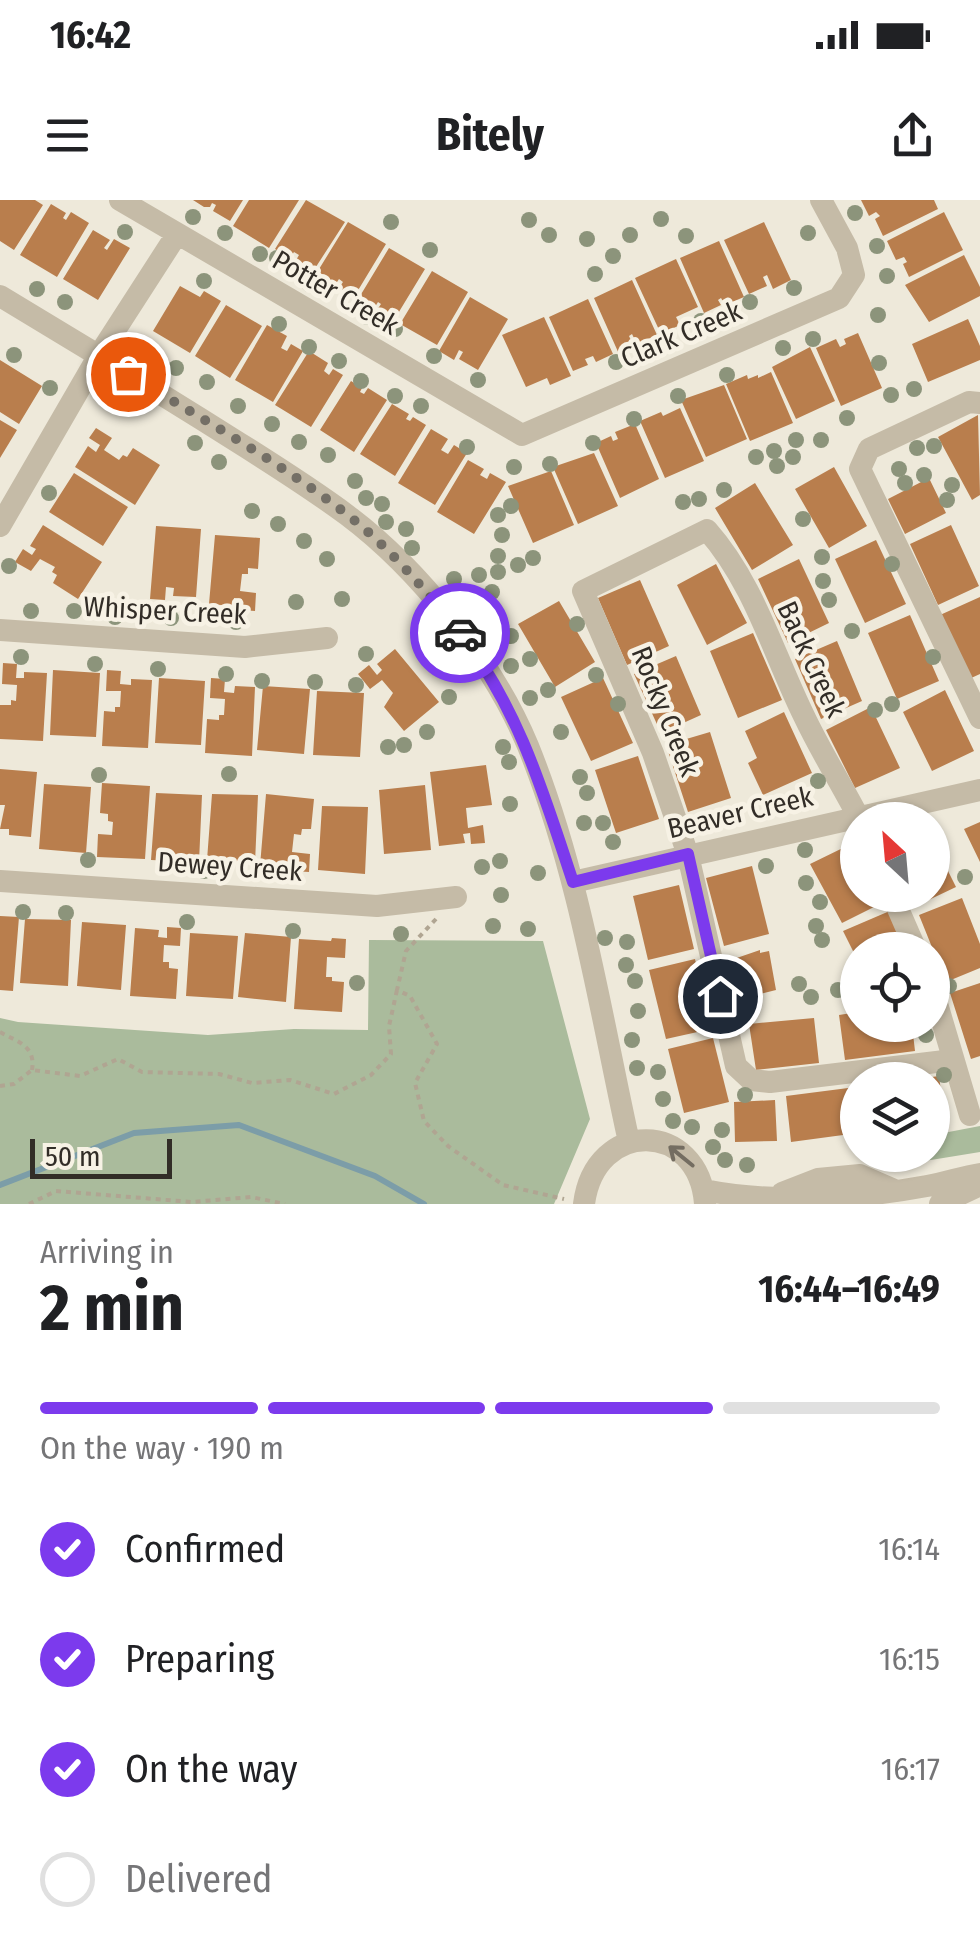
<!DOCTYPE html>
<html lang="en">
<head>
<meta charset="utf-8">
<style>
  body { margin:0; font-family:"Fira Sans Condensed",sans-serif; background:#f2f2f2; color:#202124; height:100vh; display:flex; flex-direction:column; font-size:38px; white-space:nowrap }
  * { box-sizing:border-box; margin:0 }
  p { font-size:32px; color:#757577 }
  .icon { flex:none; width:55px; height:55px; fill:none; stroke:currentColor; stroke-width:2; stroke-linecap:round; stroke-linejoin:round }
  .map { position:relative; height:1004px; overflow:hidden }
  .details { display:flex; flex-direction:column; background:#fff; flex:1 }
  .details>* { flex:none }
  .needle { width:65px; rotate:334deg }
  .controls { position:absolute; left:840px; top:602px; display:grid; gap:20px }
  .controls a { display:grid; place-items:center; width:110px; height:110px; border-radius:50%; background:#fff; box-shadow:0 2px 8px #0004; font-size:50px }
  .scale { position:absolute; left:30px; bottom:25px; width:142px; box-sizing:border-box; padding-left:10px; border:5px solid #322d27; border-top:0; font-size:28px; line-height:35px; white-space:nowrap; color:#322d27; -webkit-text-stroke:8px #f7f2e5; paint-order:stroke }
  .pin { position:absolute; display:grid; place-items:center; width:85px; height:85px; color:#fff; margin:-42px; border:5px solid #fff; border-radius:50%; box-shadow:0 2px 10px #0007 }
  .courier { position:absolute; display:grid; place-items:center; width:100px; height:100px; margin:-50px; border:8px solid #7c3aed; border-radius:50%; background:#fff; color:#222; box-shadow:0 2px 12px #0007 }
  .head em { font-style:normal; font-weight:700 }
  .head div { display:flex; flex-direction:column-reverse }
  .head { display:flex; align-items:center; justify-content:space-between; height:170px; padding:0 40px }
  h1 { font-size:65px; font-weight:700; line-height:75px }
  .bar { display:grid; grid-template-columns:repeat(4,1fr); gap:15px 10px; align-content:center; height:120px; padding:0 40px }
  .bar i { height:12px; border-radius:8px; background:#e0e0e0 }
  .bar .on { background:#7c3aed }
  .bar p { grid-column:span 4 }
  ol { padding:0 40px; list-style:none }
  li { display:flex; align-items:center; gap:30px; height:110px }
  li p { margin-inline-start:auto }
  li .icon { padding:10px; border-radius:50%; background:#7c3aed; color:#fff; stroke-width:4 }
  li:last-child { color:#757577 }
  li i { width:55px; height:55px; border:5px solid #e0e0e0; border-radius:50% }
  .status { display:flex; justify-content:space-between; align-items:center; height:70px; padding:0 50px; background:#fff; direction:ltr }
  .status svg { height:28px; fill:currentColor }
  header { display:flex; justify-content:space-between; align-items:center; height:130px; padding:0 40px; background:#fff; font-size:45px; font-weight:700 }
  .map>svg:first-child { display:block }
</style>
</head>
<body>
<div class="status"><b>16:42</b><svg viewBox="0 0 49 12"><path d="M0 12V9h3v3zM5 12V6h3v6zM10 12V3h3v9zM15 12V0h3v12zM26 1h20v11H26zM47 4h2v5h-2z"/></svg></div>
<header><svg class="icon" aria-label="menu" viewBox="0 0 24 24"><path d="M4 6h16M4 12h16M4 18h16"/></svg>Bitely<svg class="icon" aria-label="share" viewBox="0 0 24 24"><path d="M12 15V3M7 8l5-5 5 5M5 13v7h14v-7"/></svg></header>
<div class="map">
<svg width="980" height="1004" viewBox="0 0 980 1004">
  <rect width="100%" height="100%" fill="#eee9da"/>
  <path fill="#aabb9c" d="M369 740 543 741 590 919 554 1004H0V818L18 822 208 835 294 829 368 830Z
    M980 926V952L894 966 882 955H932L933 935Z"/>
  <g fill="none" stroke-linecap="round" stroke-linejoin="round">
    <path stroke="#7c9da8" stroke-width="6" d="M0 985 134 933 239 925 375 976 424 1004"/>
  </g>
  <path fill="#b97e4d" d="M0 0H35L43 5 14 50 0 41Z
    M193 0H243L230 21 213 11 216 5 212 3 210 7H204Z
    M249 0H299L269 48 233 26Z
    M306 0 345 22 312 73 295 62 299 55 294 52 290 58 275 49Z
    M861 0H934L938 9 883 36 875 19 880 16 876 12 869 16Z
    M51 4 66 13 63 18 66 20 71 12 89 23 57 77 20 55Z
    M944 12 963 50 909 77 903 64 907 62 904 57 896 60 887 41Z
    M348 22 386 44 354 97 339 88 343 82 339 79 335 85 316 74Z
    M764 22 791 80 773 89 767 75 763 77 767 86 749 94 724 40Z
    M93 30 110 40 104 48 107 50 114 39 130 48 98 100 63 79Z
    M719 41 744 97 725 105 721 98 718 100 721 105 704 113 680 58Z
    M389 48 425 69 394 120 377 110 381 104 378 102 373 110 357 101Z
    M964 55 980 87V96L929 122 905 85Z
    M676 59 698 107 676 117 680 125 661 134 635 78Z
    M432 71 468 92 437 145 400 124Z
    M632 80 657 135 637 144 632 134 629 136 634 147 619 154 594 98Z
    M180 86 200 97 204 91 221 101 190 153 153 131Z
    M470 97 508 119 478 170 459 159 463 152 459 150 454 160 439 151Z
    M588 99 613 154 596 162 593 156 585 159 588 165 573 171 549 117Z
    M226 105 262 126 230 178 195 156Z
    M544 117 571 176 550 185 547 178 526 187 502 135Z
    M968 119 980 146V160L928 182 912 144Z
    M267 125 287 136 281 148 287 151 291 144 303 151 273 202 235 180Z
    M858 133 882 188 841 206 816 148 836 139 840 147 846 144 844 139Z
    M810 147 835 201 796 219 772 167Z
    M309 151 328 163 324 171 329 175 333 169 343 175 311 227 275 205Z
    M0 160 42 186 19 224 0 212Z
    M771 172 793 223 750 241 726 184 747 175 748 179 758 175V178Z
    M351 181 362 188 360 192 364 194 368 188 387 200 354 252 320 230Z
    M724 185 747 239 706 257 681 200Z
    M392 204 409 214 406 219 410 221 413 217 426 225 395 276 360 254Z
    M680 208 704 261 665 278 640 221 661 212 663 216Z
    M978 215 980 295 972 300 938 237Z
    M0 220 17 230 0 258Z
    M635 224 659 279 620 298 596 243 611 236 613 241 618 239 615 232Z
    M96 228 112 238 104 250 119 260 123 255 127 257 133 248 160 265 135 305 75 267 88 246 96 252 100 245 89 238Z
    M431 229 448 239 441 250 448 254 454 245 467 253 435 305 398 283Z
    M594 253 618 306 578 324 553 267Z
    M468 260 484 269 480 275 487 279 490 273 506 282 474 334 437 312Z
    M834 267 867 326 829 348 795 289Z
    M551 271 574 325 533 343 508 286Z
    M74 273 128 307 103 346 49 312Z
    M929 278 946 313 905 334 888 299Z
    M755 283 793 345 752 370 715 308Z
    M43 325 102 362 78 399 53 383 57 375 52 372 55 367 40 359 31 371 15 362 23 349 32 355 36 349 30 346Z
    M951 325 979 386 938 405 910 344Z
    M156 326 201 329 196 397 173 396 174 388 166 387 165 400 150 399Z
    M215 335 260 338 258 369 248 368V374H242L240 391 256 393 255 411 241 410 242 399 234 398 233 406 209 404Z
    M876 340 906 404 865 423 835 359Z
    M799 359 829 423 788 443 758 379Z
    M716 364 747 423 707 445 677 385Z
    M640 380 669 446 627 465 598 398Z
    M980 397V474L969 479 940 415Z
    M559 401 595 462 555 487 518 424Z
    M910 415 939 481 897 499 868 433Z
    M753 433 782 500 738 518 710 451Z
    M837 441 862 501 821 519 795 459Z
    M395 449 439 502 404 531 384 507 393 493 382 480 370 489 358 474 369 465 377 475 382 470 377 464Z
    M676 456 701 515 661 533 634 474Z
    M3 463 17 464 16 478H24V472L47 473 43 541 0 539V505H11V500L16 501 17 485 2 484Z
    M53 470 100 473 96 537 50 535Z
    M107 470 121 471 120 484 131 485V479L152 480 148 548 102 546 104 511 115 512V507H120L121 491H106Z
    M159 478 205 481 201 545 155 543Z
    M211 478 225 479 224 492 234 493 235 486 255 487 252 556 205 553 207 519 219 520V515H224L225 499 210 498Z
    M603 478 633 543 591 561 561 497Z
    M263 486 310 489 304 554 257 550Z
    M945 490 974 551 932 571 903 512Z
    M317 491 364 493 360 557 313 555Z
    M871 507 900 568 855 588 826 530Z
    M784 512 812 573 763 595 748 563 757 558 745 531Z
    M710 532 731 598 688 612 666 545Z
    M638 556 659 619 616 633 595 570Z
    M486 565 492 605 466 608 468 628 483 625 485 643 471 644 470 633 463 634 465 643 439 646 430 572Z
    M0 569 37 572 31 637 9 635V629H0L5 605H0Z
    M102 583 150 586 145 659 97 657 98 634 112 635 113 622 108 621V614L100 613Z
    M44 584 91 587 86 653 39 649Z
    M425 585 431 650 384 654 379 590Z
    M156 593 202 595 199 662 151 660Z
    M212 594 258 595 255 663 207 660Z
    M266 594 314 599 311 629H302L301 635 294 634 292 652 310 654 309 672 293 671 294 660H288V669L260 666Z
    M322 606 368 607 365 674 318 670Z
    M980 622V662L964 629Z
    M932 639 956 687 916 706 910 695H932Z
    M851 644 858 655V695H879L884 702 842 723 810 664Z
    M752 666 769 734 724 746 706 678Z
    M679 685 694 749 648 760 633 696Z
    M962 698 980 744V768L946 782 919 715Z
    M892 710 909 750H858V761L843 731Z
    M0 716 19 717 13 791 0 790Z
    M25 719 71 720 68 786 20 783Z
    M82 722 126 725 121 790 77 786Z
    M167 727 181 728 180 746 164 745 163 762H169V768L178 769 176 799 130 796 135 728 159 730 158 737 167 738Z
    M190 733 238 736 233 799 186 796Z
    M245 733 291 737 286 802 238 797Z
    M332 738 346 739 345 758 327 757 326 777H332V781L344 782 342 812 294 809 299 739 331 741Z
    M760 750V753L769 751 776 790 737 800 725 762Z
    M695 759 711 829 666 839 649 770Z
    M980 783V856L971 859 950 793Z
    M858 812V825H912L915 851 845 860 839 815Z
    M814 818 819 863 756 870 749 824Z
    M713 838 729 902 684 913 668 849Z
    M939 876 945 922 932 923V877Z
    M856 887 858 933 791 942 786 896Z
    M775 900 777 941 735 942 734 902Z"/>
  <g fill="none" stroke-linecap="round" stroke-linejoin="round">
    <path stroke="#b0a592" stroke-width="4" stroke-dasharray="5 5" stroke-linecap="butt" d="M436 719 406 751 397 790 410 796 437 844 415 883 424 921 448 946 503 985 564 999
      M0 832C18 842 36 846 32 870
      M0 886 14 884 32 870 80 876 118 859 142 872 219 874 252 883 290 880 334 894 371 875 391 854 389 826 397 790
      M29 1004 56 991 192 1002 251 997 285 1004"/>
    <path stroke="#c5bba7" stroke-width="22" d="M120 0 522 235 839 98 854 75 847 48 821 0
      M0 96C67 136 134 177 201 219 250 250 300 280 347 315 419 369 493 462 528 546 579 672 600 810 629 942
      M980 203 969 202 869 249 860 269 980 518
      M0 326 99 155 177 34
      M0 430 245 447 327 438
      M860 620C842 585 821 552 804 516 773 453 754 383 707 330L583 391 653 553 688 655 736 866 751 880 770 882 953 860
      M0 681 377 706 456 697
      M573 682 980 590
      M892 695 916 750
      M932 787 970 915
      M704 990C774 1004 857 999 927 986 945 983 962 977 980 974
      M782 993 818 979 860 975 897 991
      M584 1004C595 918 699 920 705 1004
      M940 1004 980 985"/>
  </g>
  <g fill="#8c947b">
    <circle cx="855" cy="13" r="8"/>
    <circle cx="193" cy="17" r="8"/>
    <circle cx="661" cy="19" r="8"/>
    <circle cx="529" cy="20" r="8"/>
    <circle cx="391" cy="22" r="8"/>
    <circle cx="125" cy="32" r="8"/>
    <circle cx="225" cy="33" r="8"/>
    <circle cx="808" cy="33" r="8"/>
    <circle cx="549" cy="35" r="8"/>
    <circle cx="630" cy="35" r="8"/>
    <circle cx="686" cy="36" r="8"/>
    <circle cx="587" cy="39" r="8"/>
    <circle cx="877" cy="46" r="8"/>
    <circle cx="430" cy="50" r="8"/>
    <circle cx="260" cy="54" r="8"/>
    <circle cx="613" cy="56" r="8"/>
    <circle cx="277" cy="58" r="8"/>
    <circle cx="595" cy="74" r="8"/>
    <circle cx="887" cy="76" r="8"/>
    <circle cx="204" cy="81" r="8"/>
    <circle cx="309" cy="84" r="8"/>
    <circle cx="794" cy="88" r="8"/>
    <circle cx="37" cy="89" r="8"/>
    <circle cx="65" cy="102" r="8"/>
    <circle cx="750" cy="102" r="8"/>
    <circle cx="878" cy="115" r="8"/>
    <circle cx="367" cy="117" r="8"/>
    <circle cx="721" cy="117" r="8"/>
    <circle cx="701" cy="121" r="8"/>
    <circle cx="279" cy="124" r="8"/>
    <circle cx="395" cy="129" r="8"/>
    <circle cx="813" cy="139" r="8"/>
    <circle cx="661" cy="141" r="8"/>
    <circle cx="309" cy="147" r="8"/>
    <circle cx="783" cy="148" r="8"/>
    <circle cx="14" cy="155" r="8"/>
    <circle cx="434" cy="156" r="8"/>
    <circle cx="339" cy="161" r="8"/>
    <circle cx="616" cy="162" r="8"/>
    <circle cx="879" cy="163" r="8"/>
    <circle cx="176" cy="168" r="8"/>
    <circle cx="727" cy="175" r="8"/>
    <circle cx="478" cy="180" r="8"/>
    <circle cx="361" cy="181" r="8"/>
    <circle cx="207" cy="182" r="8"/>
    <circle cx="50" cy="188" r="8"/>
    <circle cx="914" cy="189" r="8"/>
    <circle cx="891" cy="195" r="8"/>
    <circle cx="395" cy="196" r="8"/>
    <circle cx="678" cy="196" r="8"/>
    <circle cx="238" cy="206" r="8"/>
    <circle cx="421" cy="206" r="8"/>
    <circle cx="847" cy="218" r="8"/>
    <circle cx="634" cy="219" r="8"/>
    <circle cx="272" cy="224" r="8"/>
    <circle cx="796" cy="240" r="8"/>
    <circle cx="821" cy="240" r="8"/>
    <circle cx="299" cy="242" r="8"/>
    <circle cx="195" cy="243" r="8"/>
    <circle cx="593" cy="243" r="8"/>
    <circle cx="934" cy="246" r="8"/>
    <circle cx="467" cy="247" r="8"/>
    <circle cx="917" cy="248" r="8"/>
    <circle cx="774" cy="251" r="8"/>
    <circle cx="328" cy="255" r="8"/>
    <circle cx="756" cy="257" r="8"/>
    <circle cx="793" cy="257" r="8"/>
    <circle cx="219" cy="262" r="8"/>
    <circle cx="550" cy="264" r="8"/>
    <circle cx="777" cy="266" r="8"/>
    <circle cx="514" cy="267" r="8"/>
    <circle cx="899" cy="269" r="8"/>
    <circle cx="924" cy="275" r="8"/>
    <circle cx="355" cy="281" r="8"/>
    <circle cx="905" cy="283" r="8"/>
    <circle cx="952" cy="285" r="8"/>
    <circle cx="724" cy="290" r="8"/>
    <circle cx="49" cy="293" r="8"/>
    <circle cx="366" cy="298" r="8"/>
    <circle cx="699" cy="299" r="8"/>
    <circle cx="947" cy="300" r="8"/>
    <circle cx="683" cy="302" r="8"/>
    <circle cx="382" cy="304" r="8"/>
    <circle cx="511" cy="306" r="8"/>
    <circle cx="252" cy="311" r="8"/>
    <circle cx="498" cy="315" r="8"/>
    <circle cx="803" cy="319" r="8"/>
    <circle cx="386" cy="322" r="8"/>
    <circle cx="278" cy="324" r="8"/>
    <circle cx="406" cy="329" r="8"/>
    <circle cx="502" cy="335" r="8"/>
    <circle cx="304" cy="341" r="8"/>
    <circle cx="412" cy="348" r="8"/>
    <circle cx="498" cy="356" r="8"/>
    <circle cx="822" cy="357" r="8"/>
    <circle cx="533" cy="358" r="8"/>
    <circle cx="327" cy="359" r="8"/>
    <circle cx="892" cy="364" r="8"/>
    <circle cx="518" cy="365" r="8"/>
    <circle cx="9" cy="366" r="8"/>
    <circle cx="498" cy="372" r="8"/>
    <circle cx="479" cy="375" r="8"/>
    <circle cx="454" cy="379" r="8"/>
    <circle cx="823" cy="381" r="8"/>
    <circle cx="492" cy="392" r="8"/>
    <circle cx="342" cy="399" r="8"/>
    <circle cx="829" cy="400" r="8"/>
    <circle cx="296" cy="402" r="8"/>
    <circle cx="31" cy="411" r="8"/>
    <circle cx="74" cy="411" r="8"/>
    <circle cx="115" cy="417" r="8"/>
    <circle cx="171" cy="418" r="8"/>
    <circle cx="236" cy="422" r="8"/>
    <circle cx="577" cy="424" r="8"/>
    <circle cx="852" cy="431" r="8"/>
    <circle cx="489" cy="435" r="8"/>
    <circle cx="511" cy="436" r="8"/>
    <circle cx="366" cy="454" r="8"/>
    <circle cx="21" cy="457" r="8"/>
    <circle cx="429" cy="457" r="8"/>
    <circle cx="933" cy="457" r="8"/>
    <circle cx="530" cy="459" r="8"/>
    <circle cx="95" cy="464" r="8"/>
    <circle cx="511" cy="466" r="8"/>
    <circle cx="158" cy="469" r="8"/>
    <circle cx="226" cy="474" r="8"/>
    <circle cx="596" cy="475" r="8"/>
    <circle cx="262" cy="481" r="8"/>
    <circle cx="315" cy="482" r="8"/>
    <circle cx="356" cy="485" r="8"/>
    <circle cx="548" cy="490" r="8"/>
    <circle cx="449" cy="497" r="8"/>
    <circle cx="530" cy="498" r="8"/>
    <circle cx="618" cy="504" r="8"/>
    <circle cx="892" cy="504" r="8"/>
    <circle cx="875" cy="510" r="8"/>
    <circle cx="427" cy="532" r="8"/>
    <circle cx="561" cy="532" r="8"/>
    <circle cx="404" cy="545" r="8"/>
    <circle cx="388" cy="547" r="8"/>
    <circle cx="503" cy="547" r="8"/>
    <circle cx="509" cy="562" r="8"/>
    <circle cx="229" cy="574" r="8"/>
    <circle cx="99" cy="575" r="8"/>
    <circle cx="580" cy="577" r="8"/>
    <circle cx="818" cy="581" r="8"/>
    <circle cx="587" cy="593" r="8"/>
    <circle cx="510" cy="604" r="8"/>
    <circle cx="584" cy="623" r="8"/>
    <circle cx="603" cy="623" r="8"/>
    <circle cx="613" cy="642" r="8"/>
    <circle cx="805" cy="650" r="8"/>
    <circle cx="88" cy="660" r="8"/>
    <circle cx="500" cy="661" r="8"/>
    <circle cx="766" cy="666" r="8"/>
    <circle cx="482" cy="667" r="8"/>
    <circle cx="204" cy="671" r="8"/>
    <circle cx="538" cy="673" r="8"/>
    <circle cx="965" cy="677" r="8"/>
    <circle cx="806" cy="683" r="8"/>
    <circle cx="501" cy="695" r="8"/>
    <circle cx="820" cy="702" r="8"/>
    <circle cx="23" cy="712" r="8"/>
    <circle cx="66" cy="713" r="8"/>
    <circle cx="187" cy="722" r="8"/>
    <circle cx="493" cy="726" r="8"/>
    <circle cx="816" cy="726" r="8"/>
    <circle cx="528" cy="729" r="8"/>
    <circle cx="293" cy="731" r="8"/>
    <circle cx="401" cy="734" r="8"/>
    <circle cx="605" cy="738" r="8"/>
    <circle cx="822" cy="740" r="8"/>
    <circle cx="627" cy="742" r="8"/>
    <circle cx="626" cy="765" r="8"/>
    <circle cx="635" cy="781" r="8"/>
    <circle cx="357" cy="783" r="8"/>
    <circle cx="799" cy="784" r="8"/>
    <circle cx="949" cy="786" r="8"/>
    <circle cx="838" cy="790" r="8"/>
    <circle cx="811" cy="797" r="8"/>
    <circle cx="638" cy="811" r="8"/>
    <circle cx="926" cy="835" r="8"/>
    <circle cx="632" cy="840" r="8"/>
    <circle cx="637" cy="868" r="8"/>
    <circle cx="658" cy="872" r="8"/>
    <circle cx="944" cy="875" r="8"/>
    <circle cx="745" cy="895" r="8"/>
    <circle cx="663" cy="899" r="8"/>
    <circle cx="673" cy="921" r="8"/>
    <circle cx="692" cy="927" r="8"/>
    <circle cx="722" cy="930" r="8"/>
    <circle cx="713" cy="947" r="8"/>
    <circle cx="725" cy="960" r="8"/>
    <circle cx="747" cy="965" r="8"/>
  </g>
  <defs><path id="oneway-shaft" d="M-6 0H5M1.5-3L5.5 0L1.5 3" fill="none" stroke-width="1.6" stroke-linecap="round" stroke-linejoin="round" transform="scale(2.5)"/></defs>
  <use stroke="#746d61" href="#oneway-shaft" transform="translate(681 956) rotate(-141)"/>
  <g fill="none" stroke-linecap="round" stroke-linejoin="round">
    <path stroke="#746f66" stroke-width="10" stroke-dasharray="0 18" d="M128 174C202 219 280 262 349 316 391 349 426 391 460 433"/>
    <path stroke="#7c3aed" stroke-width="12" d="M460 433C519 509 543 592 573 682L688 654 720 796"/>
  </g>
  <g text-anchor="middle" stroke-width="9" stroke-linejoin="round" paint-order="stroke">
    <g font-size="28" fill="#322d27" stroke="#f7f2e5">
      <text transform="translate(336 92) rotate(30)" y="10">Potter Creek</text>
      <text transform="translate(681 134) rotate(-23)" y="10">Clark Creek</text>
      <text transform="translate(165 410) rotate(3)" y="10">Whisper Creek</text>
      <text transform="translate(812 459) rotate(65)" y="10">Back Creek</text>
      <text transform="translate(666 511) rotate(68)" y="10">Rocky Creek</text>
      <text transform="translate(740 612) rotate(-13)" y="10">Beaver Creek</text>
      <text transform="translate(230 666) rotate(4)" y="10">Dewey Creek</text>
    </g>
  </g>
</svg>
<div class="controls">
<a><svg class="needle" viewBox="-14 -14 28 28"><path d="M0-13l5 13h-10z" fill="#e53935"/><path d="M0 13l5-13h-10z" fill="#757577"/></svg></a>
<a><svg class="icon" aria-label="locate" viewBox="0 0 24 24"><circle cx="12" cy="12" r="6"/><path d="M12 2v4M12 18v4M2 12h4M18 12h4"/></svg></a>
<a><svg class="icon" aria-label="layers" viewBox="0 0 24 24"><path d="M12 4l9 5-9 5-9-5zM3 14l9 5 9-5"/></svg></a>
</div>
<div class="scale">50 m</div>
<div class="pin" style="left:128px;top:174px;background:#ea580c"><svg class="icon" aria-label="bag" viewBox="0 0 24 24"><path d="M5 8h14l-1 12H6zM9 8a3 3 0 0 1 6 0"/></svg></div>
<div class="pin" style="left:720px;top:796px;background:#1f2937"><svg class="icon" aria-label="home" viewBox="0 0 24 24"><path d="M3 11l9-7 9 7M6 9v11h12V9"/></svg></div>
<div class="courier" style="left:460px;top:433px"><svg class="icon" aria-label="car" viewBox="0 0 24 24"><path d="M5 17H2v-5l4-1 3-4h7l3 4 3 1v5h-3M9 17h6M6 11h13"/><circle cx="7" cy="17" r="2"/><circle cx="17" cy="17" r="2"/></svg></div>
</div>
<section class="details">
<div class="head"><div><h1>2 min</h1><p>Arriving in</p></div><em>16:44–16:49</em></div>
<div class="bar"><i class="on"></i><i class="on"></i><i class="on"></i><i></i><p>On the way · 190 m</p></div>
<ol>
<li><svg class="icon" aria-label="check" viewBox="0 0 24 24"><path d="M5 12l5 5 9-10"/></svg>Confirmed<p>16:14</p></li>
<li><svg class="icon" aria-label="check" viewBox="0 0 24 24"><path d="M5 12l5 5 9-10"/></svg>Preparing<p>16:15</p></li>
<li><svg class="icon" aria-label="check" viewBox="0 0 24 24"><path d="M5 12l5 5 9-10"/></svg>On the way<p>16:17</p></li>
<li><i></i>Delivered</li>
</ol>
</section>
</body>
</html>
